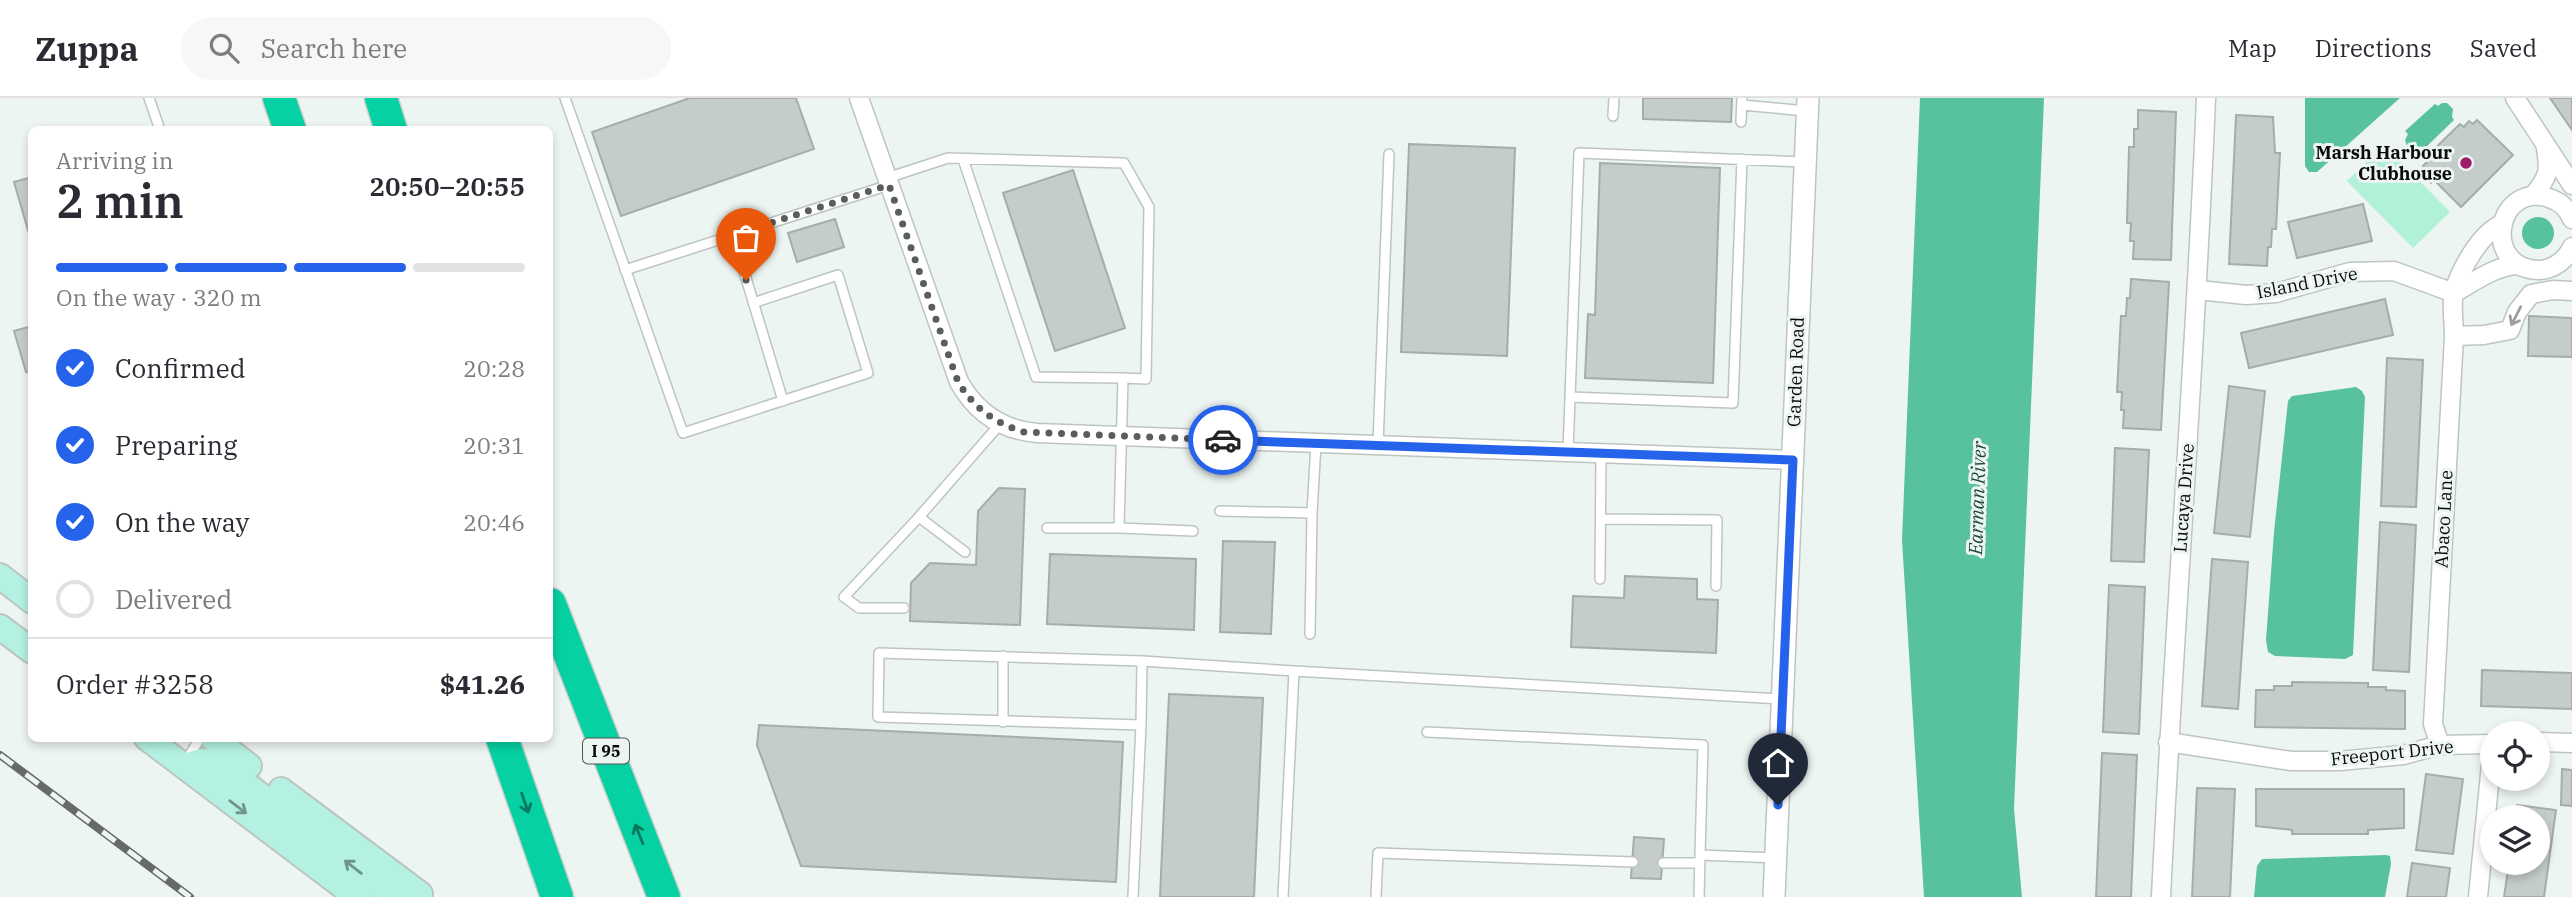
<!DOCTYPE html>
<html lang="en">
<head>
<meta charset="utf-8">
<style>
  body { margin:0; font-family:"IBM Plex Serif",serif; background:#f7f7f7; color:#2b2b33; height:100vh; display:flex; flex-direction:column; font-size:26px; white-space:nowrap }
  * { box-sizing:border-box; margin:0 }
  p { font-size:23px; color:#7c7c81 }
  .icon { flex:none; width:38px; height:38px; fill:none; stroke:currentColor; stroke-width:2; stroke-linecap:round; stroke-linejoin:round }
  .map { position:relative; flex:1; overflow:hidden }
  .panel { position:absolute; left:28px; top:28px; width:525px; height:616px; display:flex; flex-direction:column; background:#fff; border-radius:10px; box-shadow:0 4px 10px #0003 }
  .panel>* { flex:none }
  .fabs { position:absolute; left:2480px; top:623px; display:grid; gap:14px }
  .fabs a { display:grid; place-items:center; width:70px; height:70px; border-radius:50%; background:#fff; box-shadow:0 4px 10px #0003; font-size:35px }
  .pin { position:absolute; display:grid; place-items:center; width:60px; height:60px; color:#fff; margin:-72px -30px; border-radius:50% 50% 50% 0; rotate:-45deg; box-shadow:0 0 7px #0007 }
  .pin .icon { rotate:45deg }
  .courier { position:absolute; display:grid; place-items:center; width:70px; height:70px; margin:-35px; border:5px solid #2563eb; border-radius:50%; background:#fff; color:#222; box-shadow:0 2px 9px #0007 }
  .summary em { font-style:normal; font-weight:600 }
  .summary div { display:flex; flex-direction:column-reverse }
  .summary { display:flex; align-items:center; justify-content:space-between; height:119px; padding:0 28px }
  h1 { font-size:46px; font-weight:600; line-height:52px }
  .bar { display:grid; grid-template-columns:repeat(4,1fr); gap:10px 7px; align-content:center; height:84px; padding:0 28px }
  .bar i { height:9px; border-radius:5px; background:#e1e1e2 }
  .bar .on { background:#2563eb }
  .bar p { grid-column:span 4 }
  .line { display:flex; align-items:center; gap:18px; padding:0 28px; border-top:2px solid #e1e1e2 }
  .line div { flex:1 }
  ol { padding:0 28px; list-style:none }
  li { display:flex; align-items:center; gap:21px; height:77px }
  li p { margin-inline-start:auto }
  li .icon { padding:7px; border-radius:50%; background:#2563eb; color:#fff; stroke-width:4 }
  li:last-child { color:#7c7c81 }
  li i { width:38px; height:38px; border:4px solid #e1e1e2; border-radius:50% }
  header { display:flex; align-items:center; gap:42px; box-sizing:border-box; height:98px; padding:0 35px; background:#fff; border-bottom:2px solid #e1e1e2 }
  header strong { font-size:33px }
  nav { display:flex; gap:38px; margin-inline-start:auto; font-size:24px }
  .search { width:490px; height:63px; background:#f7f7f7; display:flex; align-items:center; gap:18px; box-sizing:border-box; padding:0 24px; border-radius:38px; color:#7c7c81; font-size:26px }
  .map>svg:first-child { display:block }
</style>
</head>
<body>
<header>
<strong>Zuppa</strong>
<div class="search"><svg class="icon" aria-label="search" viewBox="0 0 24 24"><circle cx="10" cy="10" r="6"/><path d="M15 15l6 6"/></svg>Search here</div>
<nav><a>Map</a><a>Directions</a><a>Saved</a></nav>
</header>
<div class="map">
<svg width="2572" height="799" viewBox="0 0 2572 799">
  <rect width="100%" height="100%" fill="#edf5f2"/>
  <path fill="#b0f1d8" d="M2384 47 2450 114 2413 150 2347 83Z"/>
  <path fill="#58c29f" d="M1920 0H2044L2014 711 2022 799H1924L1902 442Z
    M2305 0H2400L2317 74H2309L2305 68Z
    M2442 5H2447L2453 11 2452 19 2454 22 2424 51 2421 48 2416 51 2407 48 2405 42 2408 36 2405 33 2435 6 2438 8Z
    M2522 135a16 16 0 1 1 32 0a16 16 0 1 1-32 0Z
    M2356 289 2362 293 2365 299 2353 557 2345 561 2275 558 2268 554 2266 542 2274 434 2288 303 2292 298Z
    M2386 757 2390 758 2391 766 2385 799H2254L2257 768 2262 761Z"/>
  <path fill="#c5cdca" stroke="#a5adaa" stroke-width="2" d="M690 0H796L814 51 621 118 592 34Z
    M1643 0H1732L1731 24 1643 21Z
    M2550 0H2572V32Z
    M2138 12 2176 14 2171 162 2133 161 2134 143H2130L2131 125H2127L2129 49H2134V31H2138Z
    M2236 17 2273 19 2275 55H2280L2276 131H2272L2271 149H2268L2267 168 2229 166Z
    M2477 22 2513 57 2461 109 2434 82 2431 85 2422 77 2427 71 2423 68 2429 62 2426 59 2460 26 2464 29 2469 23 2473 26Z
    M1409 46 1515 50 1507 258 1401 254Z
    M1600 65 1720 70 1713 285 1585 280 1588 216 1595 217Z
    M1073 72 1125 230 1055 253 1003 95Z
    M32 79V146L14 84Z
    M2363 106 2372 143 2297 160 2288 124Z
    M835 121 844 149 797 164 788 135Z
    M2131 181 2169 184 2161 332 2123 330 2124 312H2121L2122 294H2117L2121 218H2126L2127 200H2130Z
    M2385 201 2393 237 2249 270 2241 235Z
    M2529 218 2572 220V259L2528 258Z
    M32 228V273L26 274 14 233Z
    M2387 260 2423 262 2416 409 2381 408Z
    M2229 288 2265 293 2250 439 2214 435Z
    M2115 350 2149 352 2144 464 2111 463Z
    M999 390 1025 391 1020 527 910 523 911 485 930 465 976 467 978 413Z
    M2380 424 2416 427 2409 574 2373 572Z
    M1223 443 1275 444 1271 536 1220 534Z
    M1050 456 1196 461 1194 532 1047 526Z
    M2212 461 2248 464 2238 611 2202 608Z
    M1625 478 1697 481V501L1718 502 1716 555 1571 549 1573 498 1624 500Z
    M2109 487 2145 489 2139 636 2103 634Z
    M2482 572 2572 575V611L2481 608Z
    M2292 584 2368 585V589H2386V592L2405 593V631L2255 629 2256 592H2274V588H2292Z
    M1169 596 1263 600 1254 799H1160Z
    M759 627 1123 644 1116 784 801 768 757 647Z
    M2102 655 2137 657 2131 799H2096Z
    M2562 671 2572 672V708L2561 707Z
    M2426 676 2463 681 2453 756 2416 752Z
    M2197 690 2235 691 2230 799H2192Z
    M2256 691H2404V730L2368 732V736H2292V732L2256 728Z
    M2517 707 2556 712 2544 799H2504L2509 765H2538V719H2515Z
    M1634 739 1664 741 1661 781 1631 780Z
    M2412 765 2450 770 2446 799H2407Z"/>
  <g fill="none" stroke-linecap="round" stroke-linejoin="round">
    <defs>
      <path id="service" d="M149 0 160 32
        M565 0 683 335 868 275 838 177 753 205
        M1742 7 1806 13
        M1613 18 1614 0
        M1741 24 1742 0
        M963 61 1036 279 1123 280
        M887 80 948 60 1124 65 1149 109 1146 281 1123 280 1119 430H1047
        M733 137 783 303
        M625 172 889 87
        M1570 299 1733 305 1742 61
        M1378 347 1389 56
        M1568 354 1579 55 1805 64
        M1220 413 1312 415 1316 345
        M919 419 965 454
        M1601 421 1717 422 1716 488
        M1119 430 1193 433
        M1600 481 1601 355
        M904 510H859L844 499 919 419 1000 326
        M1310 536 1312 415
        M1294 573 1782 601
        M1003 624V558
        M1141 627 1142 563
        M1427 634 1703 647 1700 757 1776 760
        M186 663 200 640
        M1663 765H1700
        M1133 799 1141 627 878 619 879 555 1142 563 1294 573 1283 799
        M1376 799 1378 755 1633 764
        M1699 799 1700 757"/>
      <path id="minor" d="M859 0 959 284C976 314 1001 332 1037 335L1793 362
        M2515 0 2572 87
        M2533 98C2548 79 2550 74 2546 51
        M2572 121C2567 110 2561 104 2549 100 2496 83 2481 170 2538 172 2553 172 2566 162 2572 149
        M2198 192 2246 197 2276 195 2350 174 2394 173 2454 195
        M2454 195C2474 184 2496 167 2519 167
        M2454 238 2484 237 2510 232 2517 214 2531 196 2553 192 2572 193
        M2168 644 2291 663H2340L2403 657 2440 647 2492 646
        M2538 644 2572 645
        M2440 647 2433 626 2454 238C2454 224 2451 206 2454 193 2461 171 2480 135 2502 126
        M2161 799C2174 532 2195 267 2206 0
        M2478 799 2492 656"/>
      <path id="tertiary" d="M1774 799 1808 0"/>
      <path id="secondary" d="M0 478 32 503
        M0 529 32 553
        M147 640 357 799
        M213 640 249 668
        M184 668 202 663 219 665 380 791 412 799
        M281 692 420 796"/>
      <path id="motorway" d="M279 0 290 32
        M381 0 391 32
        M550 506 664 799
        M502 640 557 799"/>
    </defs>
    <use href="#service" stroke="#bdc5c1" stroke-width="12"/>
    <use href="#minor" stroke="#bdc5c1" stroke-width="21"/>
    <use href="#tertiary" stroke="#bdc5c1" stroke-width="24"/>
    <use href="#secondary" stroke="#bdc5c1" stroke-width="28"/>
    <use href="#motorway" stroke="#cecece" stroke-width="35"/>
    <use href="#service" stroke="#fff" stroke-width="9"/>
    <use href="#minor" stroke="#fff" stroke-width="18"/>
    <use href="#tertiary" stroke="#fff" stroke-width="21"/>
    <use href="#secondary" stroke="#b4f1e3" stroke-width="24"/>
    <use href="#motorway" stroke="#06d1a2" stroke-width="32"/>
    <defs>
      <path id="rail" d="M0 657 190 799"/>
    </defs>
    <use href="#rail" stroke="#666a68" stroke-width="8"/>
    <use href="#rail" stroke="#edf5f2" stroke-width="5" stroke-dasharray="16" stroke-linecap="butt"/>
  </g>
  <defs><path id="oneway-shaft" d="M-6 0H5M1.5-3L5.5 0L1.5 3" fill="none" stroke-width="1.6" stroke-linecap="round" stroke-linejoin="round" transform="scale(1.75)"/></defs>
  <use stroke="#9d9e9d" href="#oneway-shaft" transform="translate(2516 218) rotate(117)"/>
  <g stroke="#08785e">
    <use href="#oneway-shaft" transform="translate(525 705) rotate(71)"/>
    <use href="#oneway-shaft" transform="translate(639 736) rotate(-112)"/>
  </g>
  <g stroke="#70958d">
    <use href="#oneway-shaft" transform="translate(238 709) rotate(37)"/>
    <use href="#oneway-shaft" transform="translate(353 769) rotate(-142)"/>
  </g>
  <g fill="none" stroke-linecap="round" stroke-linejoin="round">
    <path stroke="#595e5c" stroke-width="7" stroke-dasharray="0 12.6" d="M746 182 733 137 889 87 958 284C975 311 994 324 1023 334L1223 342"/>
    <path stroke="#2563eb" stroke-width="9" d="M1223 342 1793 362 1778 707"/>
  </g>
  <circle fill="#9e1b6c" stroke="#edf5f2" stroke-width="2.5" cx="2466" cy="65" r="7"/>
  <g text-anchor="middle" stroke-width="6" stroke-linejoin="round" paint-order="stroke">
    <rect fill="#edf5f2" stroke="#4e5250" stroke-width="2" x="583" y="640.5" width="46" height="25" rx="5"/>
    <g font-size="16" font-weight="bold" fill="#0a0c0b">
      <text x="606" y="659">I 95</text>
    </g>
    <g font-size="18" font-weight="bold" fill="#0a0c0b" stroke="#edf5f2" text-anchor="end">
      <text x="2452" y="61">Marsh Harbour<tspan x="2452" dy="21">Clubhouse</tspan></text>
    </g>
    <g font-size="18" fill="#0a0c0b" stroke="#edf5f2">
      <text transform="translate(2307 185) rotate(-11)" y="6">Island Drive</text>
      <text transform="translate(1796 274) rotate(-88)" y="6">Garden Road</text>
      <text transform="translate(2184 400) rotate(-86)" y="6">Lucaya Drive</text>
      <text transform="translate(2444 421) rotate(-87)" y="6">Abaco Lane</text>
      <text transform="translate(2392 655) rotate(-6)" y="6">Freeport Drive</text>
    </g>
    <g font-size="19" font-style="italic" fill="#1a4739" stroke="#edf5f2">
      <text transform="translate(1977 400) rotate(-88)" y="7">Earman River</text>
    </g>
  </g>
</svg>
<div class="fabs">
<a><svg class="icon" aria-label="locate" viewBox="0 0 24 24"><circle cx="12" cy="12" r="6"/><path d="M12 2v4M12 18v4M2 12h4M18 12h4"/></svg></a>
<a><svg class="icon" aria-label="layers" viewBox="0 0 24 24"><path d="M12 4l9 5-9 5-9-5zM3 14l9 5 9-5"/></svg></a>
</div>
<div class="pin" style="left:746px;top:182px;background:#ea580c"><svg class="icon" aria-label="bag" viewBox="0 0 24 24"><path d="M5 8h14l-1 12H6zM9 8a3 3 0 0 1 6 0"/></svg></div>
<div class="pin" style="left:1778px;top:707px;background:#1f2937"><svg class="icon" aria-label="home" viewBox="0 0 24 24"><path d="M3 11l9-7 9 7M6 9v11h12V9"/></svg></div>
<div class="courier" style="left:1223px;top:342px"><svg class="icon" aria-label="car" viewBox="0 0 24 24"><path d="M5 17H2v-5l4-1 3-4h7l3 4 3 1v5h-3M9 17h6M6 11h13"/><circle cx="7" cy="17" r="2"/><circle cx="17" cy="17" r="2"/></svg></div>
<section class="panel">
<div class="summary"><div><h1>2 min</h1><p>Arriving in</p></div><em>20:50–20:55</em></div>
<div class="bar"><i class="on"></i><i class="on"></i><i class="on"></i><i></i><p>On the way · 320 m</p></div>
<ol>
<li><svg class="icon" aria-label="check" viewBox="0 0 24 24"><path d="M5 12l5 5 9-10"/></svg>Confirmed<p>20:28</p></li>
<li><svg class="icon" aria-label="check" viewBox="0 0 24 24"><path d="M5 12l5 5 9-10"/></svg>Preparing<p>20:31</p></li>
<li><svg class="icon" aria-label="check" viewBox="0 0 24 24"><path d="M5 12l5 5 9-10"/></svg>On the way<p>20:46</p></li>
<li><i></i>Delivered</li>
</ol>
<div class="line" style="height:91px"><div>Order #3258</div><b>$41.26</b></div>
</section>
</div>
</body>
</html>
